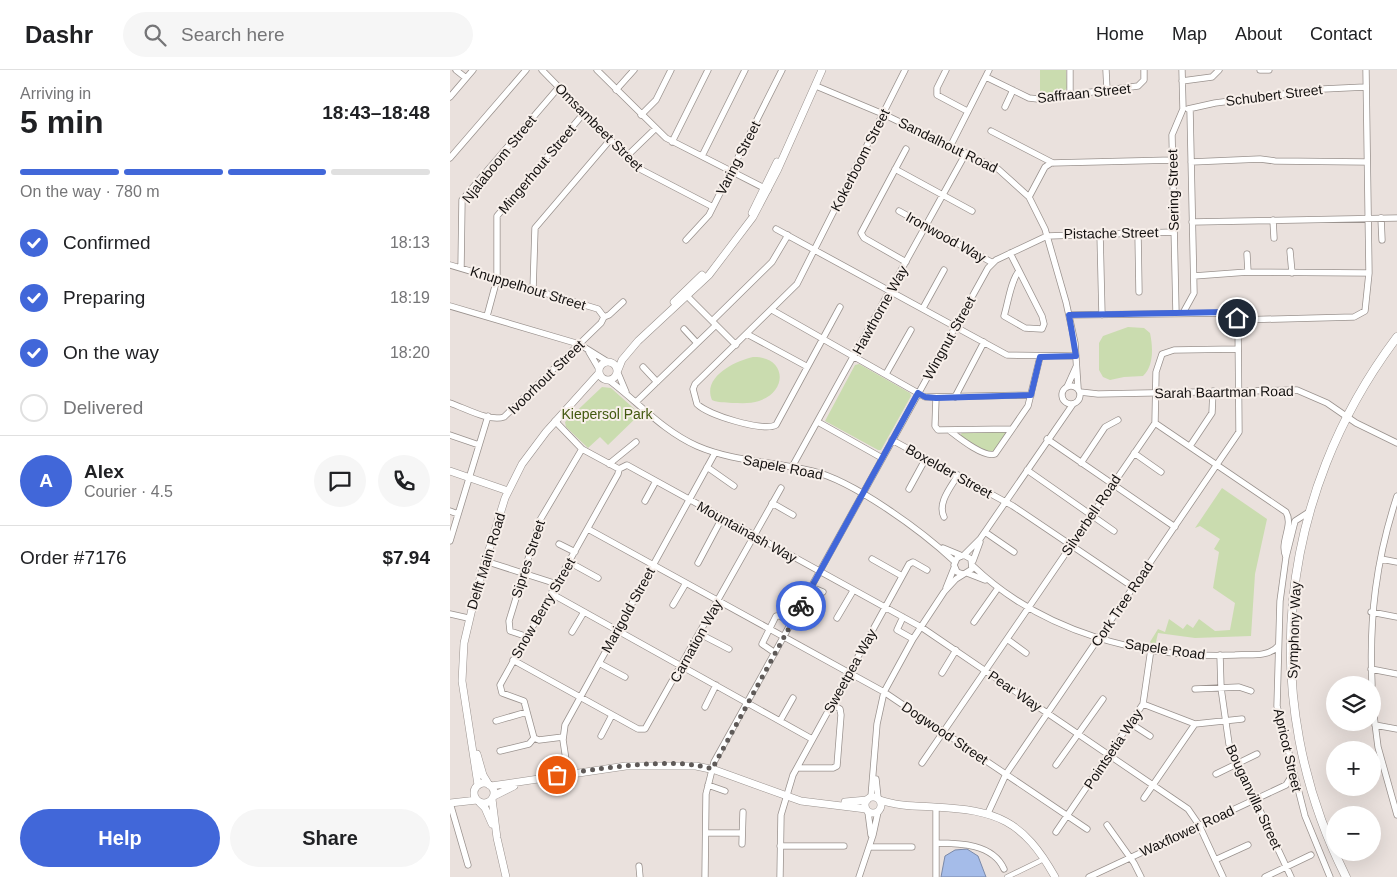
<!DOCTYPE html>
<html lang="en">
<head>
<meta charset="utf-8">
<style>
  body { margin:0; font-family:Arial,sans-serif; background:#f6f6f6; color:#202124; height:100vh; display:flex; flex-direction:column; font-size:19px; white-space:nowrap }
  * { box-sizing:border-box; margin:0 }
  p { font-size:16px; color:#757577 }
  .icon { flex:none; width:28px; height:28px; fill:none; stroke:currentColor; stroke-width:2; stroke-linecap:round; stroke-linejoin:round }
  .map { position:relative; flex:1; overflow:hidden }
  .panel { display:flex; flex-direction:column; background:#fff; width:450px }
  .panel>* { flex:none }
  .buttons { position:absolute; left:876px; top:606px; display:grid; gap:10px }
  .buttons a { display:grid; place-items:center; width:55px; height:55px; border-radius:50%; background:#fff; box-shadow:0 5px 20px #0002; font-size:25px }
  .pin { position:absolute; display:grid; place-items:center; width:42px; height:42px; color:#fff; margin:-21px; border:2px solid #fff; border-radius:50%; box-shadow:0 1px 5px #0007 }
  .courier { position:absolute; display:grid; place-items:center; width:50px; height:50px; margin:-25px; border:4px solid #4167d9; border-radius:50%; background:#fff; color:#222; box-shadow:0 1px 6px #0007 }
  .summary em { font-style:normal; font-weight:700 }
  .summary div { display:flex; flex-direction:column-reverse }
  .summary { display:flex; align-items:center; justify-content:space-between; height:85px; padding:0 20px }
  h1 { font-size:32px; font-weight:700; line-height:38px }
  .bar { display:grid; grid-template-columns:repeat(4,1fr); gap:8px 5px; align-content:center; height:60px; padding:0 20px }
  .bar i { height:6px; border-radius:4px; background:#e0e0e0 }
  .bar .on { background:#4167d9 }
  .bar p { grid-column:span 4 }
  .line { display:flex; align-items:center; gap:12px; padding:0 20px; border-top:1px solid #e0e0e0 }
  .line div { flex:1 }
  .round { display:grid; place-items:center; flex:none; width:52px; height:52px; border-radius:26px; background:#f6f6f6 }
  ol { padding:0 20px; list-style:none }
  li { display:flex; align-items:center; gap:15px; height:55px }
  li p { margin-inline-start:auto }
  li .icon { padding:5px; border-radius:50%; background:#4167d9; color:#fff; stroke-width:4 }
  li:last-child { color:#757577 }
  li i { width:28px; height:28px; border:2px solid #e0e0e0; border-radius:50% }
  .button { display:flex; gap:10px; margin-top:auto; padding:10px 20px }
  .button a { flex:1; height:58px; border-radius:30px; background:#4167d9; color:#fff; font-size:20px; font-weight:700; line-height:58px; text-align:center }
  .button a+a { background:#f6f6f6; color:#202124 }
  header { display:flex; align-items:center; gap:30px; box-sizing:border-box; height:70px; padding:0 25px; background:#fff; border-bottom:1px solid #e0e0e0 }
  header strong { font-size:24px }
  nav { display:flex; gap:28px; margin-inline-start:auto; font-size:18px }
  .search { width:350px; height:45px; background:#f6f6f6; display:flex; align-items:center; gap:12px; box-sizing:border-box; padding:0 18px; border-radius:28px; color:#757577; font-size:19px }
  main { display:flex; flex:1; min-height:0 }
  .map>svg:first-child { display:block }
</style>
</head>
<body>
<header>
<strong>Dashr</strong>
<div class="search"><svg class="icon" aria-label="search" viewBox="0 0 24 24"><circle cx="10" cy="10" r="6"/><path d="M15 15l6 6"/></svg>Search here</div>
<nav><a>Home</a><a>Map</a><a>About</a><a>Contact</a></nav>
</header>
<main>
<section class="panel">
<div class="summary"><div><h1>5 min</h1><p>Arriving in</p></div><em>18:43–18:48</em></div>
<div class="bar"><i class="on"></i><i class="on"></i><i class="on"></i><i></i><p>On the way · 780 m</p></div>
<ol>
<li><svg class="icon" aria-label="check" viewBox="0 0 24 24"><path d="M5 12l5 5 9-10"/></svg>Confirmed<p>18:13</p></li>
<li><svg class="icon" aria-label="check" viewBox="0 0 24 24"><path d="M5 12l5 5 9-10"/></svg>Preparing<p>18:19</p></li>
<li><svg class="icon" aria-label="check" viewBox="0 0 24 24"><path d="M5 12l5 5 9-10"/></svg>On the way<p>18:20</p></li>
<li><i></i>Delivered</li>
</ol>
<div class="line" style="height:90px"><b class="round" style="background:#4167d9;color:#fff">A</b><div><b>Alex</b><p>Courier · 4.5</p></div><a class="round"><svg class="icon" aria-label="chat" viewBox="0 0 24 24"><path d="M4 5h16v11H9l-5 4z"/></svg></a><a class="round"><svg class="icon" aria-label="phone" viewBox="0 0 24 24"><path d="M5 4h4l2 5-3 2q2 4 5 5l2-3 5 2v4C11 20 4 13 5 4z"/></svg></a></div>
<div class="line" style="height:65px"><div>Order #7176</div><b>$7.94</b></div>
<div class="button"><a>Help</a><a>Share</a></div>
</section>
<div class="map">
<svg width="947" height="807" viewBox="0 0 947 807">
  <rect width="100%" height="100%" fill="#eae1dd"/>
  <path fill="#cadcaf" d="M590 0H616L617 18 612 23 590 25Z
    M678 257 694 258 700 263C703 277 704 296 693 306L674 307 660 310 653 307 649 300V273L653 266Z
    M303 287C336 286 339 321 309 331 301 334 290 333 282 333 275 332 268 333 262 330 252 307 285 291 303 287Z
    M409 294 460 323 461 326 431 380H428L375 351 405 295Z
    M152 317 161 318 190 344 158 375 150 367 138 378 116 357 115 352Z
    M513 362H555L556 364 545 382 540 384 511 368V364Z
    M772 418 817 449 805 504 801 566 745 568 708 563 705 576 700 572 708 559 715 562 719 549 733 559 737 554 743 558 749 549 765 561 780 560 785 533 763 518 769 482 764 479 770 469 750 456 745 458Z"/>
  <path fill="#a5bce9" stroke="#7a89a8" d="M517 779 528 786 536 807H491L495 786 505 780Z"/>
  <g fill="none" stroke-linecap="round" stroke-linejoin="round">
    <defs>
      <path id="pedestrian" d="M557 807 590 791"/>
      <path id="minor" d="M6 0 16 8
        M92 0 188 98 263 137
        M147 0 216 68 318 120
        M496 0 487 18V25L517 41
        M620 0V25
        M656 0 657 20
        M810 0H819
        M536 7 579 28 588 29 688 16 694 10V0
        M732 11 762 7 769 0
        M366 16 433 44 548 99 579 127 595 159 616 232 625 273 628 318
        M166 20 184 0
        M0 27 23 0
        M555 37 563 20
        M738 39 765 33 873 19 915 17
        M191 45 206 30 221 0
        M541 61 603 93
        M222 72 258 0
        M501 75 539 0
        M456 79 411 163 414 168 456 192
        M252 86 295 0
        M176 87 205 59
        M0 88 76 0
        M741 92 810 89 825 91 917 92
        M445 99 522 141
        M579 127 595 97 601 93 723 90
        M449 141 543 193
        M931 148 932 170
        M823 150 824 168
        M742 152 947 148
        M326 159 557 285 626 286
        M650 163 652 245
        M688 163 689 222
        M236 170 259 145 332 0
        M840 181 842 203
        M560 183 592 246 594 254 592 259 575 258 554 246C558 233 561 210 569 201
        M797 184 798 202
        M0 195 148 239 154 247 151 253 54 347C39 352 15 338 0 333
        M11 198 12 130 109 17
        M744 206 798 202 919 203
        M83 220 85 158 160 70
        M234 223 286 275
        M0 236 129 274 158 292
        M390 237 326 355C313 362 258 345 247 334L243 319 245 314 347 214 455 0
        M473 238 494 200
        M322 240 475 327 581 325
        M726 243 722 65 733 39 732 0
        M733 243 744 223 740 39
        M37 246 47 209V146L134 43
        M154 247 159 245 173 232
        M788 250 904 247 915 241 919 203 916 0
        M262 251 322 192 338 165
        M234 259 247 273
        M297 264 356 296
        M139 282 149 299
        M193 297 207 312
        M168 303 176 322
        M436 304 461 260
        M160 311C189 333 213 361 247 376 284 392 323 391 362 401 404 411 472 461 504 491
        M612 325a9 9 0 1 1 18 0a9 9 0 1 1-18 0Z
        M617 317 626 297
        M630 322 648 324 847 320 877 333 906 353 947 373
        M505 327 534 272
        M486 328 485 356 488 360 562 359
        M186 332 266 255
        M105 351 132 379 169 399
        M368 352 432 388
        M705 353 836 442C844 456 829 472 836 487
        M705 353 706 302 712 284 724 280 788 279
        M500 361C509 368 534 388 545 384L578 336 590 287
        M0 365 29 375
        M597 369 725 457
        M442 370 563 436 683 517
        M740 376 762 343 763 321
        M684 383 711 402
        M631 393 655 357 668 350
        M159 394 186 372
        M257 397 284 416
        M342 397 516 83
        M169 399 177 395 471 557 738 739 749 755 773 807
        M577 400 664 461
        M459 419 476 388
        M195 431 206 411
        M322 433 343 445
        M0 441 8 444
        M859 442 845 451 836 487 830 531 827 636 855 746 880 807
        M494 447C487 433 501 417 508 405
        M138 459 434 622 637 759
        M535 462 564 482
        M0 471 38 346
        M109 474 125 482
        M493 478 510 485
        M514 485 530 469 623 334
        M422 489 452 506
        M931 489 947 492
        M35 491 107 514
        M523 491 530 472
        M119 492 148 508
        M248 493 272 448
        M523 496C592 562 691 589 785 585 798 584 818 588 828 576
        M517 503 535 510
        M361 517 373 522
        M496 518 504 498
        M102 524 362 669
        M223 535 236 513
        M921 542 947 547
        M0 544 18 548
        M453 547 447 560 463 569
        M387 548 403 521
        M524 552 548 518
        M122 562 134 542
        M250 564 279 579
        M78 567 60 561 59 551 90 450 132 379
        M557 569 576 583
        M325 583 312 574 326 546H330L341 553
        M770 585 771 618 779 674 841 807
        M63 590 188 659H195L331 418
        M149 593 175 607
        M921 599 947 604
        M492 603 506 580
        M922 615C919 548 926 490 947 426
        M745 619 789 617 801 621
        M922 630 928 677 947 745
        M693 634 745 654 792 649
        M255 637 266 615
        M46 651 77 642
        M330 651 343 628
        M680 653 700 666
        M925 655 947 659
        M151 666 162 645
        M84 668 74 631 52 623 50 615 168 404 169 399
        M84 668 89 670 113 667
        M50 681 79 674 84 668
        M472 693 705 353
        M606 695 653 629
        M347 698H383L387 696 391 645 390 639 382 634
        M118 703 113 670 115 655 265 383
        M766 704 807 684
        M426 709 428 728
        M258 715 275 721
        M421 727 427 654 434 622 463 569 494 522 506 509 522 499 521 489 514 485 507 488 504 495 507 502 513 504
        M694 728 745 654
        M0 733 18 795
        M418 742 421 765
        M538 743 556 704 789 362 788 250 783 243 619 245
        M657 755 684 793 691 807
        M606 762 693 634 701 579
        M256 763H292
        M486 773C510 773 543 774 554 799
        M292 774 293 742
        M330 776H394
        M419 777H462
        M765 790 798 775
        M189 796 190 807
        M255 807 256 724 264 692 538 198 546 190 597 166 724 162
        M330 807 331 745 343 705 459 494 463 492 477 500
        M409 807 423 765 428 742
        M486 807V737
        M639 807 836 715 843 704
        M815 807 861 785"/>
      <path id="tertiary" d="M302 143 327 92
        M224 232 252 205
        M149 301a9 9 0 1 1 18 0a9 9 0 1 1-18 0Z
        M168 300 172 290 188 271 259 205 303 147 327 101 372 0
        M0 401 58 421
        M27 684 33 705 39 715
        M24 723a10 10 0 1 1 20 0a10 10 0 1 1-20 0Z
        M28 715 12 611 14 573 26 522 55 428 72 394 96 362 149 303
        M41 716 176 696H246L265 700 351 731 416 739
        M44 726 64 716
        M415 735a8 8 0 1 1 16 0a8 8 0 1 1-16 0Z
        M42 729 47 768 56 807
        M430 730C447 736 466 736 484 737 547 740 573 750 605 807
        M395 732 417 730
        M0 733 27 730
        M30 733 35 738 42 754"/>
      <path id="secondary" d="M896 807C806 629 828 425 947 267"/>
    </defs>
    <use href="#pedestrian" stroke="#9a928e" stroke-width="5.5"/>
    <use href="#minor" stroke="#9a928e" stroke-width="7"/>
    <use href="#tertiary" stroke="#9a928e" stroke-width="8"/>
    <use href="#secondary" stroke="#9a928e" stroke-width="9"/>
    <use href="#pedestrian" stroke="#fff" stroke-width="4.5"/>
    <use href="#minor" stroke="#fff" stroke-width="5.5"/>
    <use href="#tertiary" stroke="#fff" stroke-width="7"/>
    <use href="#secondary" stroke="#fff" stroke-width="8"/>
  </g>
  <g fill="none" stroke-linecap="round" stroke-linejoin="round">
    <path stroke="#5f5a58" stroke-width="5" stroke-dasharray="0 9" d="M107 705C148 699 224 686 262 699L351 536"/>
    <path stroke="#4167d9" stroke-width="6" d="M351 536 468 323 475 327 486 328 581 325 590 287 626 286 619 245 778 242 783 243 787 248"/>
  </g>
  <g text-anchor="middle" stroke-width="4" stroke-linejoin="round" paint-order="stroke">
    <g font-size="14" fill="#141110" stroke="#f7efea">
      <text transform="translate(634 23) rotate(-6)" y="5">Saffraan Street</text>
      <text transform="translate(824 25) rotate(-7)" y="5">Schubert Street</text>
      <text transform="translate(149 57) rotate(45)" y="5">Omsambeet Street</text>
      <text transform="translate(498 75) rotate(26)" y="5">Sandalhout Road</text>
      <text transform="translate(288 88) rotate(-63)" y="5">Varing Street</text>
      <text transform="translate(49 89) rotate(-51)" y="5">Njalaboom Street</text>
      <text transform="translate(410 90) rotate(-63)" y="5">Kokerboom Street</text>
      <text transform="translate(87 99) rotate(-50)" y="5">Mingerhout Street</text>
      <text transform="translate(723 120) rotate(-91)" y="5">Sering Street</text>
      <text transform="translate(661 163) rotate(-1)" y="5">Pistache Street</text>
      <text transform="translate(496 167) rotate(29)" y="5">Ironwood Way</text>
      <text transform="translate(78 218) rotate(17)" y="5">Knuppelhout Street</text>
      <text transform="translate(430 240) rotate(-61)" y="5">Hawthorne Way</text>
      <text transform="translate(499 268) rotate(-61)" y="5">Wingnut Street</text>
      <text transform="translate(96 307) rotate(-44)" y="5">Ivoorhout Street</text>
      <text transform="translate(774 322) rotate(-1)" y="5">Sarah Baartman Road</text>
      <text transform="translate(333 397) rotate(11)" y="5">Sapele Road</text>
      <text transform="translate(499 401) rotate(29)" y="5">Boxelder Street</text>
      <text transform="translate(641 445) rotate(-56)" y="5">Silverbell Road</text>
      <text transform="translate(297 462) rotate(29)" y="5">Mountainash Way</text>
      <text transform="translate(78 489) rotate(-72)" y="5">Sipres Street</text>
      <text transform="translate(36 491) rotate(-73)" y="5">Delft Main Road</text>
      <text transform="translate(672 534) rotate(-56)" y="5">Cork Tree Road</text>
      <text transform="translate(93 538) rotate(-60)" y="5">Snow Berry Street</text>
      <text transform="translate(178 540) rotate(-61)" y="5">Marigold Street</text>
      <text transform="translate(844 560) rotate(-88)" y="5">Symphony Way</text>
      <text transform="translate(246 571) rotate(-61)" y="5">Carnation Way</text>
      <text transform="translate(715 579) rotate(8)" y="5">Sapele Road</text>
      <text transform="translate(400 601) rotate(-61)" y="5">Sweetpea Way</text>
      <text transform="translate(565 621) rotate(34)" y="5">Pear Way</text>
      <text transform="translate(495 663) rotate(34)" y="5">Dogwood Street</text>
      <text transform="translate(663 679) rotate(-56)" y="5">Pointsetia Way</text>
      <text transform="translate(838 680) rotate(77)" y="5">Apricot Street</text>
      <text transform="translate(804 727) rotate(65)" y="5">Bouganvilla Street</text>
      <text transform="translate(737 761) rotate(-25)" y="5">Waxflower Road</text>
    </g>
    <g font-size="14" fill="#42580f" stroke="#f7efea">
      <text x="157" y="349">Kiepersol Park</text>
    </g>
  </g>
</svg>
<div class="buttons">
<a><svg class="icon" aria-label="layers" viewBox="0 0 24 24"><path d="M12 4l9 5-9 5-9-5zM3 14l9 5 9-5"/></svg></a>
<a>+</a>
<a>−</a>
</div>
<div class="pin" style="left:107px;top:705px;background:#ea580c"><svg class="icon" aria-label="bag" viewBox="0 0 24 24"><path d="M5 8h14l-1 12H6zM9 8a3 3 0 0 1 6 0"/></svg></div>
<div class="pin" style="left:787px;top:248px;background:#1f2937"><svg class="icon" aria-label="home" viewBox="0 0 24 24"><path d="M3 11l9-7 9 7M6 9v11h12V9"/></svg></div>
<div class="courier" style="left:351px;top:536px"><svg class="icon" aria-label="bike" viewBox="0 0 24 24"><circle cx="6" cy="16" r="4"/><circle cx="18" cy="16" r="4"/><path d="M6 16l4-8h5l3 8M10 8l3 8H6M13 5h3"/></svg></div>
</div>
</main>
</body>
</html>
